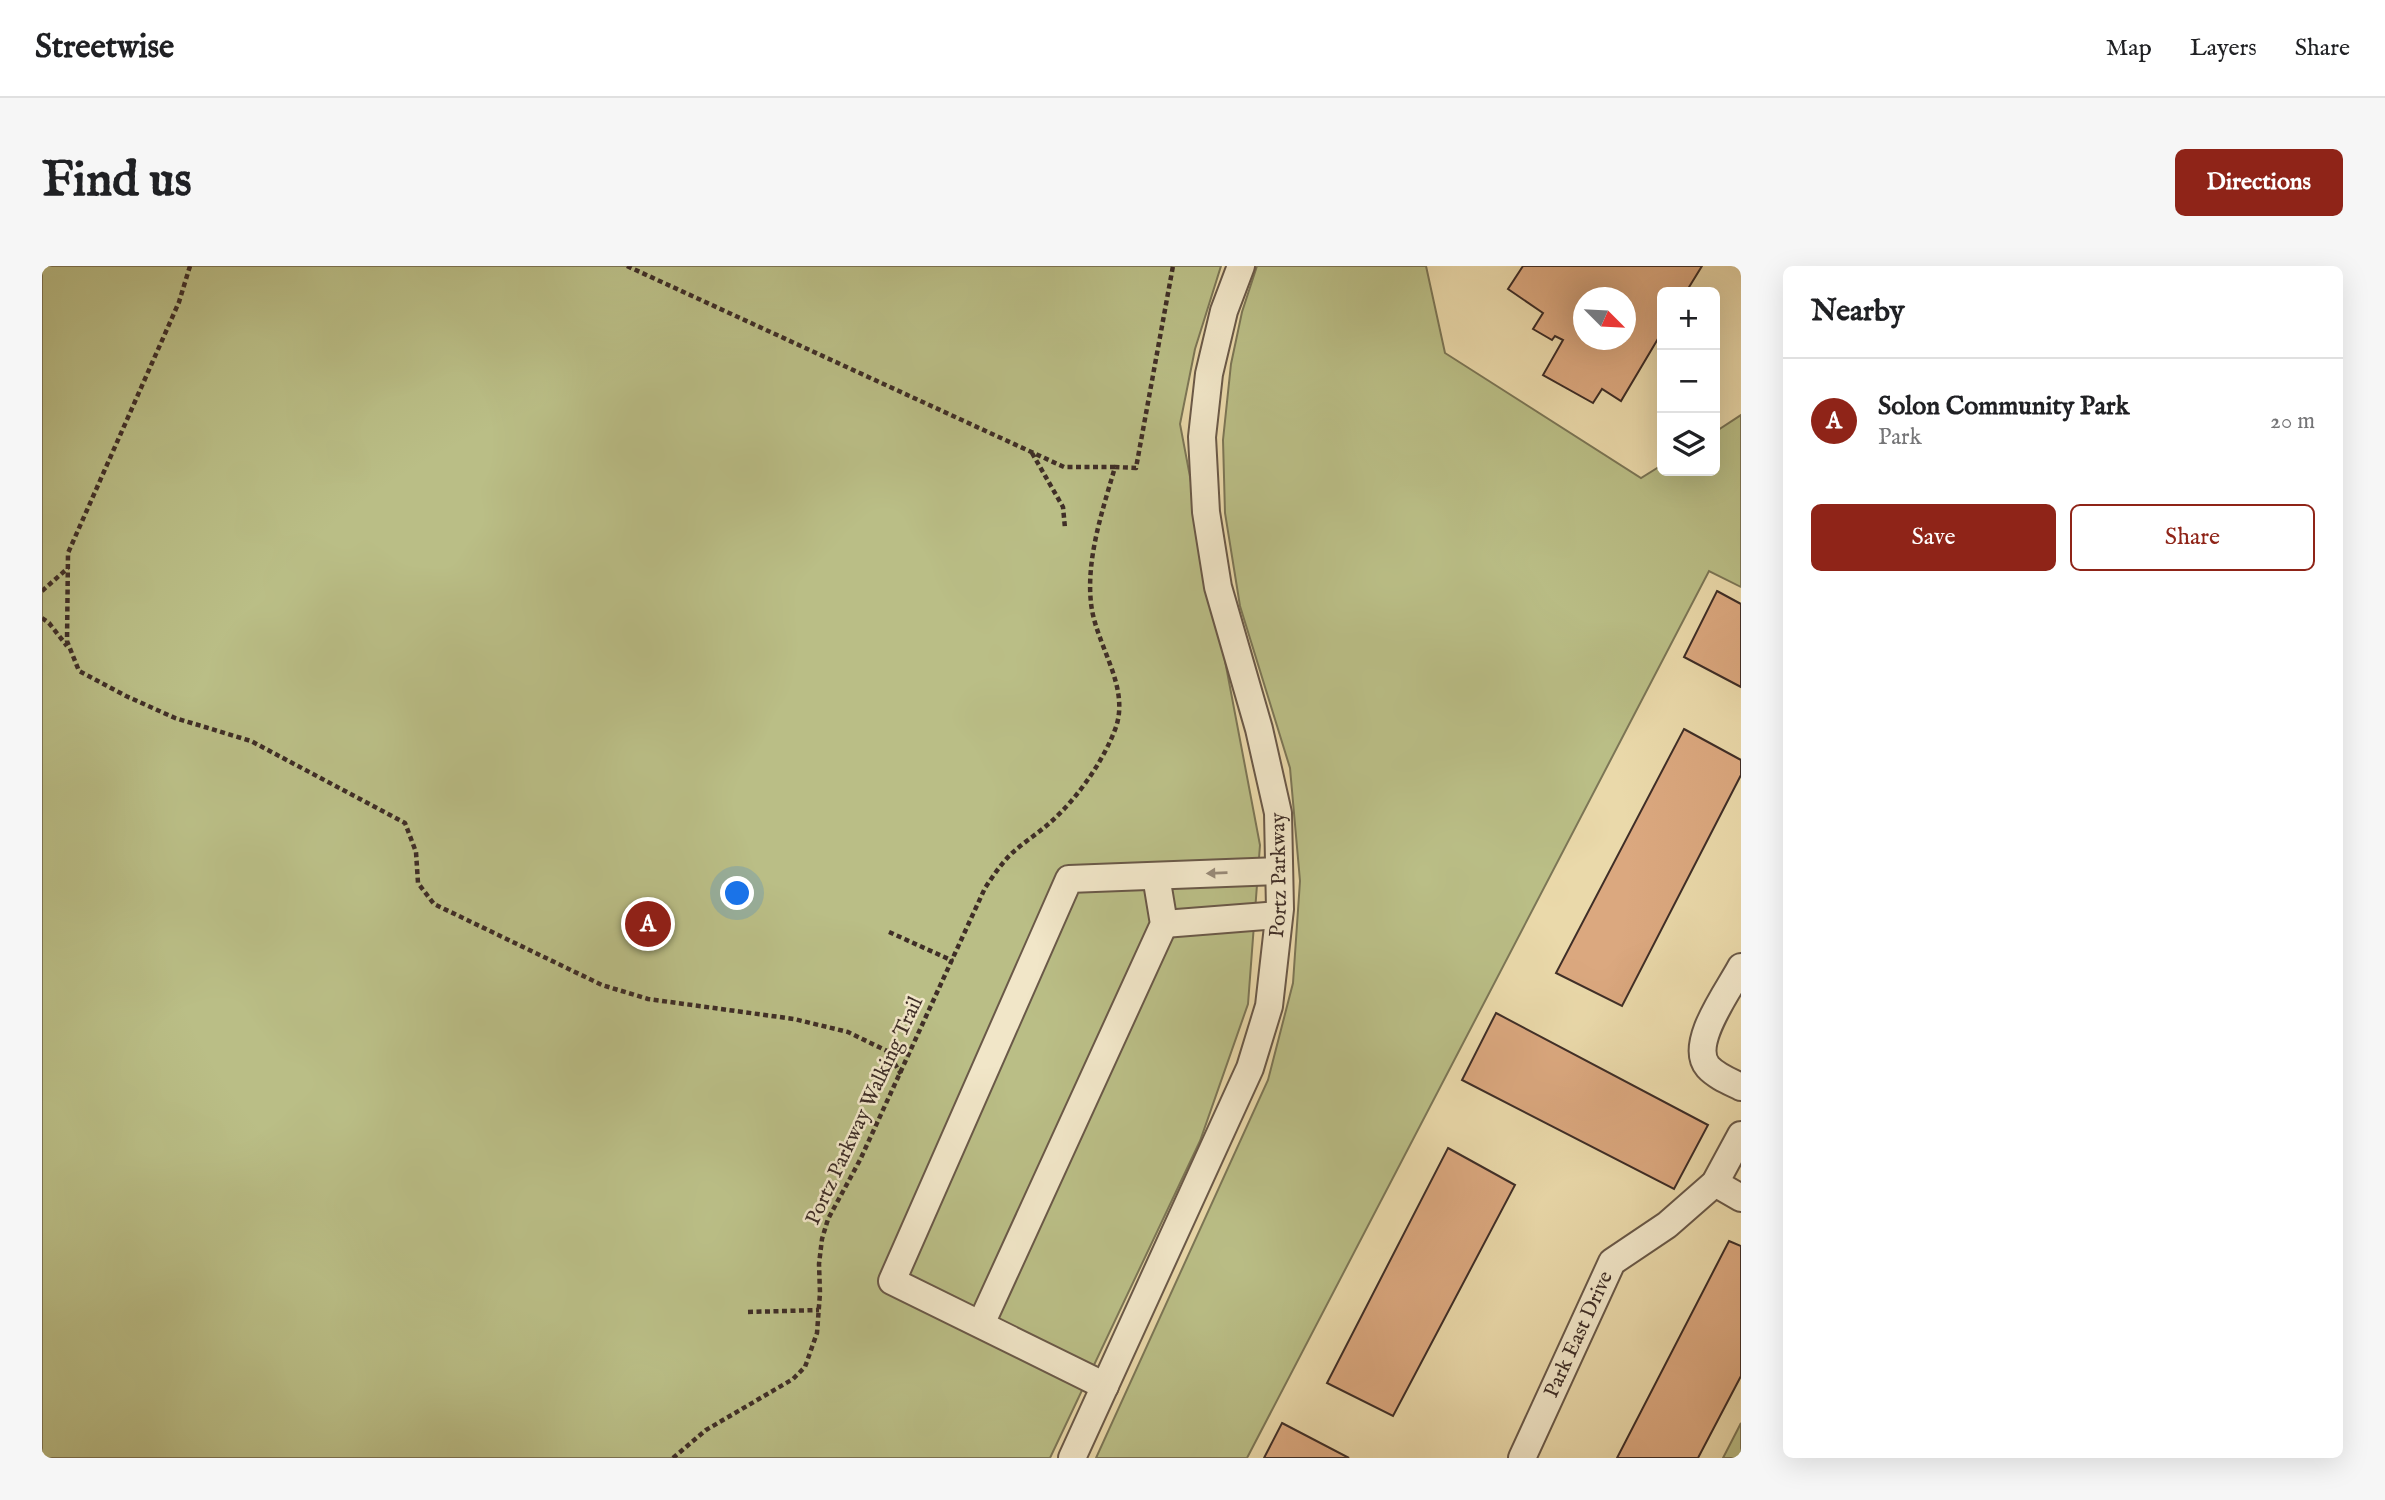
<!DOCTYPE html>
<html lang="en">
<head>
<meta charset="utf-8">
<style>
	:root { --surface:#fff; --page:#f6f6f6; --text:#202124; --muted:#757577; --line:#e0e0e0; --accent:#8f2418 }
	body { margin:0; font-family:"IM FELL English",serif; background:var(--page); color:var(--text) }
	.controls { position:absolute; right:21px; top:21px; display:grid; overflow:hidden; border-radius:10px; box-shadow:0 7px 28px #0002 }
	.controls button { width:63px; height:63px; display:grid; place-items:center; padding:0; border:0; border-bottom:2px solid var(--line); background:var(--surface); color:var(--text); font:35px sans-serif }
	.compass { position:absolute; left:1531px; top:21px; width:63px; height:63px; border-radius:50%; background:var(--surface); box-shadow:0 7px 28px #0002; rotate:114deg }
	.you { position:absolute; left:696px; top:628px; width:24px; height:24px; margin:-18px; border:5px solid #fff; border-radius:50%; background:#1a73e8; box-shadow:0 0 0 10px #1a73e833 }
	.badge { display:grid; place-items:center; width:46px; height:46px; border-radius:50%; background:var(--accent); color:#fff; font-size:23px; font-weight:700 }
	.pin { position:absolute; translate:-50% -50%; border:4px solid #fff; box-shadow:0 2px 7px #0006 }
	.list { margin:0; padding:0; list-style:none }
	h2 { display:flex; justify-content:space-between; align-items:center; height:91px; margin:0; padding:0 28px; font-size:30px }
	h2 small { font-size:23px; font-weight:400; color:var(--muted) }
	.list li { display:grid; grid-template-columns:46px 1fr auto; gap:21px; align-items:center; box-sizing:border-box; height:126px; padding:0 28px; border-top:2px solid var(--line) }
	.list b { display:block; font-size:26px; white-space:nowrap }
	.list p { margin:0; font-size:23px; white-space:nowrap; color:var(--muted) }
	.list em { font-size:23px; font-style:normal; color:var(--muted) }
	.actions { display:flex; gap:14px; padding:21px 28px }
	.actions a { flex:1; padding:16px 0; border:2px solid var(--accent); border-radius:10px; text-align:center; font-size:24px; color:var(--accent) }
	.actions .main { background:var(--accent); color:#fff }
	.icon { flex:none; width:38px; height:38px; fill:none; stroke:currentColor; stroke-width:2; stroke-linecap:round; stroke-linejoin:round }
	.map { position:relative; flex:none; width:1699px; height:1192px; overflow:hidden; border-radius:10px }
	header { display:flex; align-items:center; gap:42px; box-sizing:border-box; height:98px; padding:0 35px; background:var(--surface); border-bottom:2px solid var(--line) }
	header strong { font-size:33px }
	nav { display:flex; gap:38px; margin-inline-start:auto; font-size:24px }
	.intro { display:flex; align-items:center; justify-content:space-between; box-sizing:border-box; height:168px; padding:0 42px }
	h1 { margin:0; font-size:49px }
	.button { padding:18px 32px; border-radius:10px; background:var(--accent); color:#fff; font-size:24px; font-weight:700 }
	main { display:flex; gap:42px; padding:0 42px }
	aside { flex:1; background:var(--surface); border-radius:10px; box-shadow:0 7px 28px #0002 }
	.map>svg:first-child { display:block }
</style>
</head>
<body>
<header>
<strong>Streetwise</strong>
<nav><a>Map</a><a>Layers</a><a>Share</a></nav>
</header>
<div class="intro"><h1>Find us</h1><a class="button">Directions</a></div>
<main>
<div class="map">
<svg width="1699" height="1192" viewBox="0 0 1699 1192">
	<rect width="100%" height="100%" fill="#ead9aa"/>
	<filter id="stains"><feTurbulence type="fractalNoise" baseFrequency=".00286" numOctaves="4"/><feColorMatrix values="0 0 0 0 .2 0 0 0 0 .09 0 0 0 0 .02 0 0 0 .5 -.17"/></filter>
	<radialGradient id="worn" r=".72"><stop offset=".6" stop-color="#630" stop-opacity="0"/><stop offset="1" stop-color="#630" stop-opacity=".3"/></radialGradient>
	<g fill="#babe86" stroke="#7c7656" stroke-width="2">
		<path d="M0,0h1179l-26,83 -15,75 80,421 -12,159 -48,137 -150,317h-1008z"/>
		<path d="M1215,0h169l19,87 196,125 21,-13v6h53v-39l26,-17v172l-32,-16 -462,887h-151l172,-378 25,-97 7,-102 -10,-113 -50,-162 -15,-93 -2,-73 8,-76 11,-52z"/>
		<path d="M1699,1157v35h-18z"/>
	</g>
	<g fill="#dba87f" stroke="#3f2e27" stroke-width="2" fill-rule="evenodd">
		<path d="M1481,0h179l-16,26h-24v40l-41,69 -19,-12 -9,14 -50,-28 20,-35 -8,-4 -3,4 -19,-11 10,-16 -35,-24zM1542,32h42v42h-42z"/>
		<path d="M1675,325l24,13v83l-57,-30z"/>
		<path d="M1642,463l57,31v15l-119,231 -66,-33z"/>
		<path d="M1454,747l212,112 -34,64 -212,-109z"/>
		<path d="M1406,882l67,37 -122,231 -66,-33z"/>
		<path d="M1687,975l12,5v130l-43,82h-81z"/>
		<path d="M1240,1157l67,35h-85z"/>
	</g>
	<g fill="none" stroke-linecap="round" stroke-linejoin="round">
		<g stroke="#6a5948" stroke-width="30">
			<g id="street">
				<path d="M1122,658l115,-9"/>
				<path d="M1699,701c-12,23 -53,77 -33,100 8,9 23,15 33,20"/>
				<path d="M1673,917l26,15"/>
				<path d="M939,1058l183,-400 -8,-48"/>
				<path d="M1063,1120l-213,-105 177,-402 210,-8"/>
				<path id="s1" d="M1030,1192l178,-390 19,-62 11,-97 -2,-96 -19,-84 -41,-142 -12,-75 -4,-75 7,-63 15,-63 17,-45"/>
				<path id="s2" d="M1480,1192l90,-196 55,-37 48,-42 26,-48"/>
			</g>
		</g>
		<g stroke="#3f2e27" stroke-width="4.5" stroke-dasharray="5 3.5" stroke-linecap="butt">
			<path d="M148,0l-11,36 -111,251 -1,88 12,30 47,25 49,22 76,23 154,82 11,29 2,31 16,21 168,81 46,14 146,20 54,13 39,19 14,23"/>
			<path d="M585,0l437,201h51"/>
			<path d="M990,187l31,54 2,21"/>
			<path d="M0,325l26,-23"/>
			<path d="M0,352l7,5 18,23"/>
			<path d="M847,666l64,29"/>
			<path d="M706,1046l71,-2"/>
			<path d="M631,1192l33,-28 87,-51 12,-12 12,-34 3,-40 -1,-29 3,-25 6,-20 32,-59 125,-272c8,-12 16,-24 26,-34 13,-12 29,-22 42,-34 26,-24 51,-60 63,-93 14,-42 -21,-83 -25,-124 -5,-45 12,-94 24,-136l21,1 37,-202"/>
		</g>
		<use href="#street" stroke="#f1e6c8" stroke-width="26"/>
	</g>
	<defs><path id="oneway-solid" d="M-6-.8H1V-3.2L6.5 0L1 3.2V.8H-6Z" transform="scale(1.75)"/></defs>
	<use fill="#988a78" href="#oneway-solid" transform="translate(1175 607) rotate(178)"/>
	<g text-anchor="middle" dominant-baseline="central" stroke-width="5" stroke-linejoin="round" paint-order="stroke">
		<g font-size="21" fill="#3f2e27" stroke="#f1e6c8">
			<text stroke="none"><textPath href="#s1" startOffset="625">Portz Parkway</textPath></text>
			<text transform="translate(823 845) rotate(-65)">Portz Parkway Walking Trail</text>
			<text stroke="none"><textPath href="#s2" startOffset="136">Park East Drive</textPath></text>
		</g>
	</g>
	<rect width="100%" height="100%" filter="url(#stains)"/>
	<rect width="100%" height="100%" fill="url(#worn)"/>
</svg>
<div class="controls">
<button>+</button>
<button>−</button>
<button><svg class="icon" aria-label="layers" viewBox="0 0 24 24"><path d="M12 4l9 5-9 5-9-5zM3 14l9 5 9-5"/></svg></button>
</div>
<svg class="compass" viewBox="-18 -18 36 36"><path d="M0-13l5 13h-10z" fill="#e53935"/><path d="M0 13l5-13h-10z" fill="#757577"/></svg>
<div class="you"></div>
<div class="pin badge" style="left:606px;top:658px">A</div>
</div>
<aside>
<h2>Nearby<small></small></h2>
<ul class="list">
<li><span class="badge">A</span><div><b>Solon Community Park</b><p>Park</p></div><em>20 m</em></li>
</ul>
<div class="actions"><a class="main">Save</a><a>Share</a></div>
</aside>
</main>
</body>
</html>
